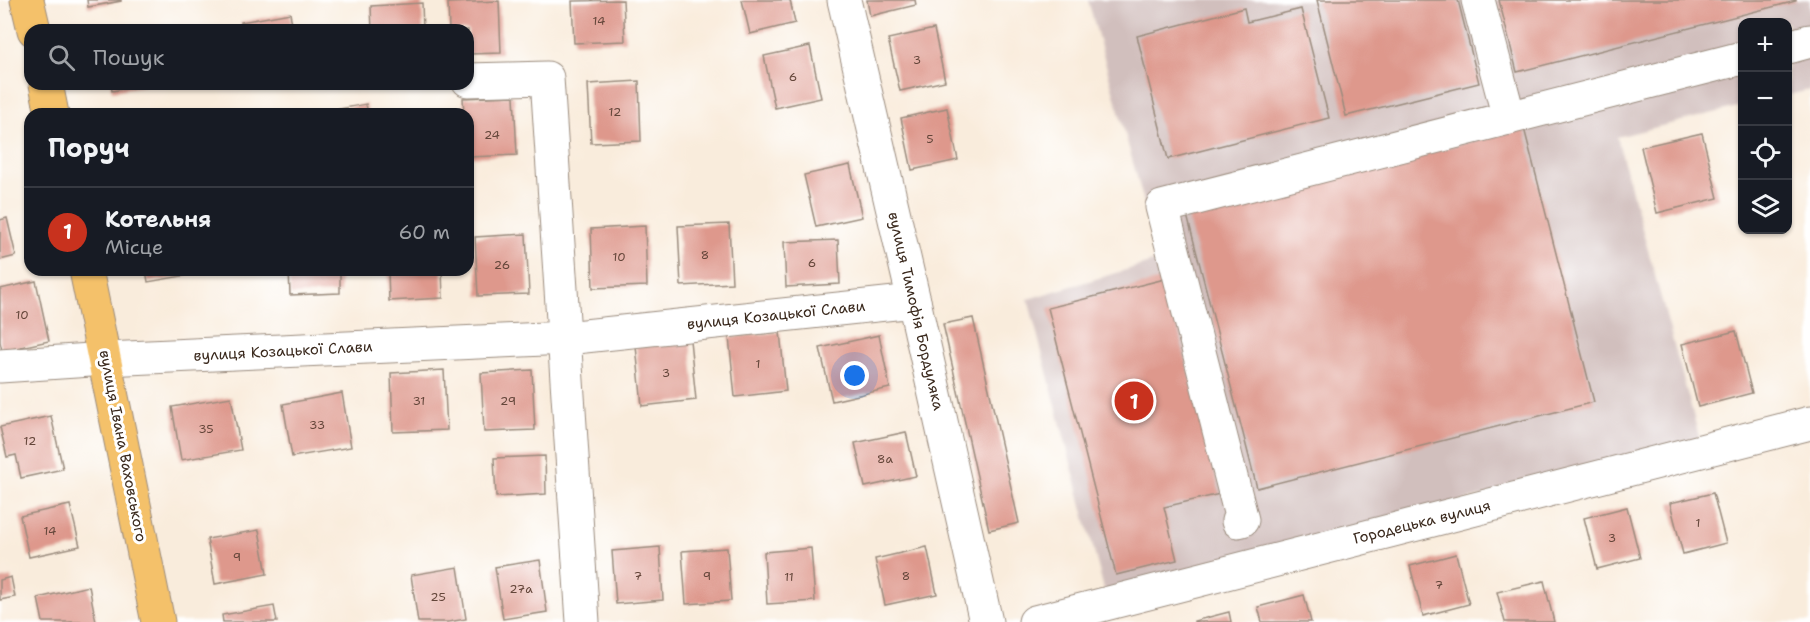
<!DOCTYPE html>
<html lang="uk">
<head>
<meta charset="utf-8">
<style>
	:root { --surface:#171b24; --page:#20242c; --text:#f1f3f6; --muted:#9ea1a6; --line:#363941; --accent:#c8321e }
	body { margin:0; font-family:"Shantell Sans",sans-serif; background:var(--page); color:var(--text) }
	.controls { position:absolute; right:18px; top:18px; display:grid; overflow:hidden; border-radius:12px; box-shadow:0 2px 4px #0004 }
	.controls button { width:54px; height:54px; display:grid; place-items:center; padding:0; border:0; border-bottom:2px solid var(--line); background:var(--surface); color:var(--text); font:30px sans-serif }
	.you { position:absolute; left:855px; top:376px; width:21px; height:21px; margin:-15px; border:4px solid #fff; border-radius:50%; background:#1a73e8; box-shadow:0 0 0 9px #1a73e833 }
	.badge { display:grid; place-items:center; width:39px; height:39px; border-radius:50%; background:var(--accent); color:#fff; font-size:20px; font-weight:700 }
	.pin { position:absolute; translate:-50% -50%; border:3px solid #fff; box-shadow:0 2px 6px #0006 }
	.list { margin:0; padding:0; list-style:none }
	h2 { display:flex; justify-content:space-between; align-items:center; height:78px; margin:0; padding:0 24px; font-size:26px }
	h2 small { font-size:20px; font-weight:400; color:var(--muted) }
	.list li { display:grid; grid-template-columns:39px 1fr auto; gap:18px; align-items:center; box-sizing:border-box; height:90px; padding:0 24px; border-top:2px solid var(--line) }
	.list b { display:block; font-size:22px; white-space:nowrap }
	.list p { margin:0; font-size:20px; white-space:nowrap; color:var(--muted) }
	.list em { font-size:20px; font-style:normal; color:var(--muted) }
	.icon { flex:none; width:33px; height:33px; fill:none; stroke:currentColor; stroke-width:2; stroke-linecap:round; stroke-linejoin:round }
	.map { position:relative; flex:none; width:1810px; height:622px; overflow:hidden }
	.search { position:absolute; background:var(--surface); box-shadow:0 2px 4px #0004; left:24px; top:24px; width:450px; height:66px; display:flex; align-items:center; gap:15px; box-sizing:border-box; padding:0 21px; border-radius:18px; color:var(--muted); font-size:22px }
	.panel { position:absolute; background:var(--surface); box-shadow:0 2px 4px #0004; left:24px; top:108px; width:450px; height:168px; border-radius:18px }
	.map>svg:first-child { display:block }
</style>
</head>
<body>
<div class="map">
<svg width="1810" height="622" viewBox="0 0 1810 622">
	<rect width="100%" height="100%" fill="#fff"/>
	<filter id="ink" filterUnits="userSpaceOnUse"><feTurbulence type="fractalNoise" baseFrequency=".0167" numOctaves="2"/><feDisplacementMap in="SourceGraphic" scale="12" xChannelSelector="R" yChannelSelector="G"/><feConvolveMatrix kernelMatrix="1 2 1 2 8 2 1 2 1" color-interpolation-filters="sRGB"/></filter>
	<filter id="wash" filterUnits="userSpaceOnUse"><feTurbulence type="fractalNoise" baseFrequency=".008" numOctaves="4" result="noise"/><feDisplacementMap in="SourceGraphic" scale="24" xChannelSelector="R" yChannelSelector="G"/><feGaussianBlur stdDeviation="1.35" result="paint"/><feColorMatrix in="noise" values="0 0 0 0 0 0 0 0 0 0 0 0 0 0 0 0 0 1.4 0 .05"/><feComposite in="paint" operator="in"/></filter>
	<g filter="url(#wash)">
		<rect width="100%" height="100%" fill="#f9ecdc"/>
		<path fill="#d1bfbd" d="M1088,0h722v90l-22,5v-73h-46v84l-125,31 83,303 -595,153 -77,-294 132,-39z"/>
		<g id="blocks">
			<g fill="#de988c">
				<path d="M87,0h34v1l-33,6z"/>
				<path d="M623,0l2,41 -51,2 -2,-42z"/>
				<path d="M742,0h48l5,23 -45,11z"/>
				<path d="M867,0h48l1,5 -46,11z"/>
				<path d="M1317,0h141l21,83 -133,33z"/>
				<path d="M1499,0h297v1l-279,71z"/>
				<path d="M499,1l2,52 -33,1v-24h-19l-1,-27z"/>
				<path d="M422,3l1,27h-51l-1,-24z"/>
				<path d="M1244,8l3,14 54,-13 28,109 -161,41 -31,-123z"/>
				<path d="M290,13l3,17h-51l-1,-8z"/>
				<path d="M934,29l11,52 -45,10 -12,-52z"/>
				<path d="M810,46l11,52 -46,10 -11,-52z"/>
				<path d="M639,81l2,60 -50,2 -3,-59z"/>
				<path d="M111,84h35v1l-34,6z"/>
				<path d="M514,96l3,59 -49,2v-43h-4l-1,-16z"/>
				<path d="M366,104l2,10h-51v-1z"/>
				<path d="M947,108l11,52 -46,10 -11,-52z"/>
				<path d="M1524,128l70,274 -337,86 -70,-273z"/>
				<path d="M1702,133l16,65 -61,15 -16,-66z"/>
				<path d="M850,165l12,52 -46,10 -12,-52z"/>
				<path d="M7,218l9,38 -16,4v-40z"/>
				<path d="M729,224l3,59 -51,3 -3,-60z"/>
				<path d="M645,226l2,60 -54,2 -2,-59z"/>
				<path d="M526,234l3,60 -51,2 -3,-59z"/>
				<path d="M838,240l2,44 -54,3 -2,-45z"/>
				<path d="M146,270h47l1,4 -46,8z"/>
				<path d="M289,270h51v23l-50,2z"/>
				<path d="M388,270h54l1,28 -54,3z"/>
				<path d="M1165,279l55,215 -56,13 13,53 -61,15 -68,-267z"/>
				<path d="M36,281l13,60 -47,10 -2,-9v-53z"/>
				<path d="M973,318l46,205 -30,7 -46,-206z"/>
				<path d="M1736,331l16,62 -54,14 -16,-63z"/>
				<path d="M780,332l6,59 -51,6 -6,-60z"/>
				<path d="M879,335l11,53 -58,13 -12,-53z"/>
				<path d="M690,340l6,60 -54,6 -6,-60z"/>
				<path d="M444,370l3,60 -54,2 -2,-59z"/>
				<path d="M532,370l3,60 -51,2 -3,-59z"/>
				<path d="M342,393l9,54 -59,10 -9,-53z"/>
				<path d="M231,397l10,53 -60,10 -9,-53z"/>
				<path d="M51,416l12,53 -42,9 -5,-23 -9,2 -7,-30z"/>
				<path d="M906,432l10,44 -51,11 -10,-44z"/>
				<path d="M545,456l1,38 -50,3 -2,-39z"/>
				<path d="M1713,493l13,50 -43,11 -13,-51z"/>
				<path d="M70,505l10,41 -51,11 -9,-41z"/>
				<path d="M1627,507l13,51 -43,11 -13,-51z"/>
				<path d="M259,530l8,44 -52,10 -8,-45z"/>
				<path d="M660,547l3,53 -47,4 -4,-53z"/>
				<path d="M927,547l10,47 -52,11 -10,-46z"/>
				<path d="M727,548l4,53 -45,3 -4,-53z"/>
				<path d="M811,548l4,53 -48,3 -3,-52z"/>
				<path d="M1456,554l13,50 -46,12 -13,-50z"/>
				<path d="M540,560l7,52 -44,7 -8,-52z"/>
				<path d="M458,567l8,52 -18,3h-30l-7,-47z"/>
				<path d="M11,577l4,20 -15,3v-20z"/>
				<path d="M1544,581l10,41h-49l-8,-30z"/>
				<path d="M89,586l7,36h-53l-5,-24z"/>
				<path d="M1304,595l7,27h-49l-4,-15z"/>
				<path d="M274,606l3,16h-54l-1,-7z"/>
				<path d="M1229,612l2,10h-37v-1z"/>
			</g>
		</g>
	</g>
	<g filter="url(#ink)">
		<use href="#blocks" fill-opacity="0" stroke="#9a8b7d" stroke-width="1.5"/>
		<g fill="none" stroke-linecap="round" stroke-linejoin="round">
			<g stroke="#9a8b7d" stroke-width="35">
				<g id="minor">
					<path d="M844,0l70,301 72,321"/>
					<path d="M1478,0l31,118"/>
					<path d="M1788,47l22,-6"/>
					<path d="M468,80l79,-2 36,544"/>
					<path d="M0,366l106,-7 460,-21 348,-37"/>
					<path d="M1238,521l4,-1 -80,-313 580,-149"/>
					<path d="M1035,622l775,-199"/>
				</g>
			</g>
			<g stroke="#9a8b7d" stroke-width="35">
				<g id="major">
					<path d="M27,0l7,30"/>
					<path d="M46,84l6,30"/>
					<path d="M86,270l72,352"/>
				</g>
			</g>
			<use href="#minor" stroke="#fff" stroke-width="33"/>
			<use href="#major" stroke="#f4c16a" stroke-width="33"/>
		</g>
	</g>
	<g text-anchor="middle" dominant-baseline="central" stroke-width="6" stroke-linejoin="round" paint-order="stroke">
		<g font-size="12" fill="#64463a">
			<text x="599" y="21">14</text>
			<text x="917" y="60">3</text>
			<text x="793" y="77">6</text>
			<text x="615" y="112">12</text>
			<text x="492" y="135">24</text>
			<text x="930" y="139">5</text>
			<text x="705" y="255">8</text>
			<text x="619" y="257">10</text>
			<text x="812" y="263">6</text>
			<text x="502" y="265">26</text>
			<text x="22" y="315">10</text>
			<text x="758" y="364">1</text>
			<text x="666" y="373">3</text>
			<text x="419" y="401">31</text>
			<text x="508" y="401">29</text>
			<text x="317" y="425">33</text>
			<text x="206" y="429">35</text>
			<text x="30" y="441">12</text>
			<text x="885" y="459">8а</text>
			<text x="1698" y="523">1</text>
			<text x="50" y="531">14</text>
			<text x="1612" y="538">3</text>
			<text x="237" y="557">9</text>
			<text x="638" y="576">7</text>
			<text x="707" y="576">9</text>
			<text x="906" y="576">8</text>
			<text x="789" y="577">11</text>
			<text x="1439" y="585">7</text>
			<text x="521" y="589">27а</text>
			<text x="438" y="597">25</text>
		</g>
		<g font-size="15" fill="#3b2a1e" stroke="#fff">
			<text transform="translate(916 311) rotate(77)">вулиця Тимофія Бордуляка</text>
			<text transform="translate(776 315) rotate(-6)">вулиця Козацької Слави</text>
			<text transform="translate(283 351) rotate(-3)">вулиця Козацької Слави</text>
			<text transform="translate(123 446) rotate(79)">вулиця Івана Ваховського</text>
			<text transform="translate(1422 522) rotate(-14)">Городецька вулиця</text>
		</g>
	</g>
</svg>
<div class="controls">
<button>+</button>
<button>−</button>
<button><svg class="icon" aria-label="locate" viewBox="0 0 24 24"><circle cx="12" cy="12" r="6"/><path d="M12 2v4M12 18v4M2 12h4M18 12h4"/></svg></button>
<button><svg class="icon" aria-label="layers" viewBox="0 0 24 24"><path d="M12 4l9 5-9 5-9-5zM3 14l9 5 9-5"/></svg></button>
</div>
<div class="you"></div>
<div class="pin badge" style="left:1134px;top:401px">1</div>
<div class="search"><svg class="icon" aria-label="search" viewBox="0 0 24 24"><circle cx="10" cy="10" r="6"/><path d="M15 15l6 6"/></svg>Пошук</div>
<section class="panel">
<h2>Поруч<small></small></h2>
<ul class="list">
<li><span class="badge">1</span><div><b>Котельня</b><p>Місце</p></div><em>60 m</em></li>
</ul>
</section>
</div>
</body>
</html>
